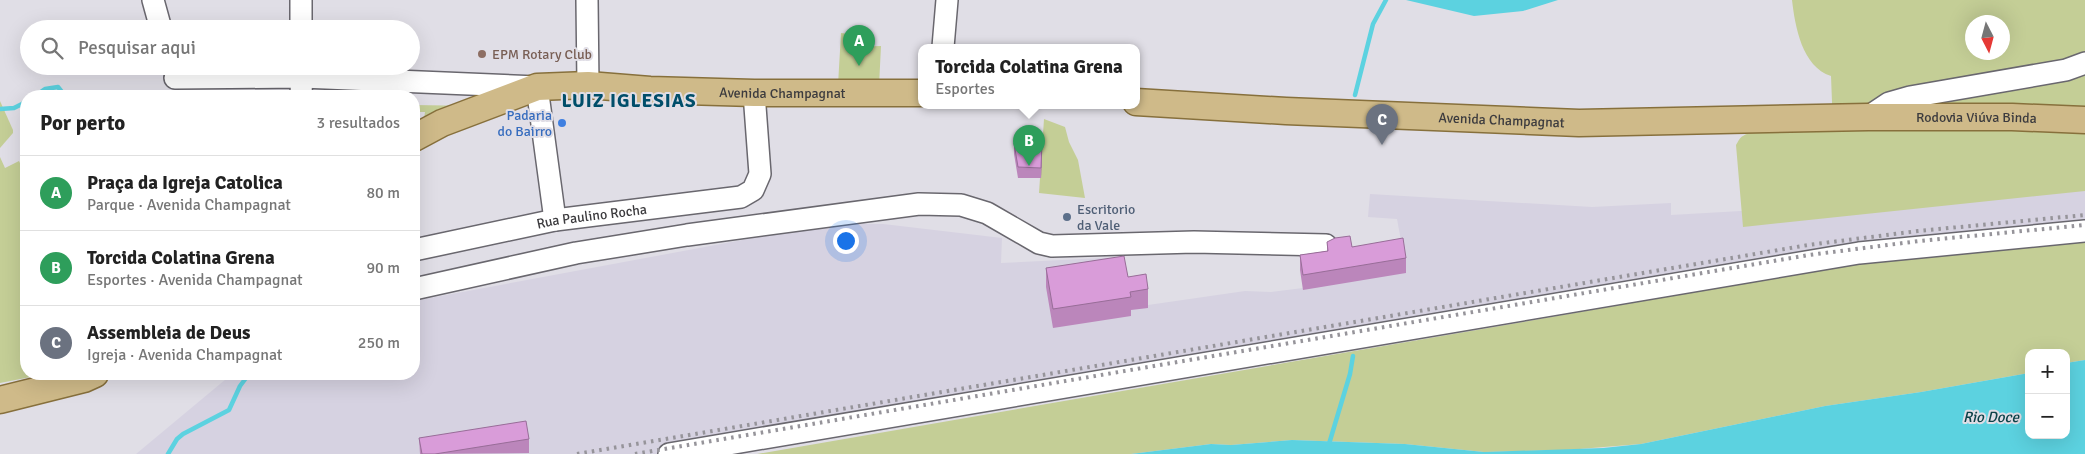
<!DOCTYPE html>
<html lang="pt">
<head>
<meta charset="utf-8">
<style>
	:root { --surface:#fff; --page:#f6f6f6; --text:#222; --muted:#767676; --line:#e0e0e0; --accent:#0f766e }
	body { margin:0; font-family:Signika,sans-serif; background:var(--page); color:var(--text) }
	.controls { position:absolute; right:15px; bottom:15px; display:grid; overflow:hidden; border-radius:10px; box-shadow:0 5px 20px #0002 }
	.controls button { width:45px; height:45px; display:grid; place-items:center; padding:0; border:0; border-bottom:1px solid var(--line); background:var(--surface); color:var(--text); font:25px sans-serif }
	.compass { position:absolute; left:1965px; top:15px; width:45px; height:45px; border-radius:50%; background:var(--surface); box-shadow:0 5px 20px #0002; rotate:174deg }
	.you { position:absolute; left:845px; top:240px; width:18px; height:18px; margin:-12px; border:4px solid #fff; border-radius:50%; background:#1a73e8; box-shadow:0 0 0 8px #1a73e833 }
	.badge { display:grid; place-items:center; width:32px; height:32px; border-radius:50%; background:var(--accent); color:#fff; font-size:16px; font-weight:700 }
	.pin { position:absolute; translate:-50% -41px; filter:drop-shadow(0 1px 2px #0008) }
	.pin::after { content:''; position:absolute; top:26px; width:18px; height:15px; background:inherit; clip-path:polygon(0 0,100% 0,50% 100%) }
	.popup { position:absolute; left:918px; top:44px; width:222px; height:65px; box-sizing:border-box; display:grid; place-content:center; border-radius:10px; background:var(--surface); filter:drop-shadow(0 1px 4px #0005); font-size:16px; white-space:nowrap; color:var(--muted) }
	.popup b { font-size:19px; color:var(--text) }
	.popup::after { content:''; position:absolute; left:50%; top:100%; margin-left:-10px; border:10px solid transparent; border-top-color:var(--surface) }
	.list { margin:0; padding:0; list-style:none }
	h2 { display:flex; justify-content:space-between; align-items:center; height:65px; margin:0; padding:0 20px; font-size:21px }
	h2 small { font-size:16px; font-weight:400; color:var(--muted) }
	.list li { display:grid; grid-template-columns:32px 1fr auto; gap:15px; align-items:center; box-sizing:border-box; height:75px; padding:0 20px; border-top:1px solid var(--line) }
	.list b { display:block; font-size:19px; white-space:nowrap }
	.list p { margin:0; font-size:16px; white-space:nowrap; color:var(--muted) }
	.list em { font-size:16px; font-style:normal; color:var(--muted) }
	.icon { flex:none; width:28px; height:28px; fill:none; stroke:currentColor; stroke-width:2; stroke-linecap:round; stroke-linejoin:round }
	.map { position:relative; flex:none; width:2085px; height:454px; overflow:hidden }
	.search { position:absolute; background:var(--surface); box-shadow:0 5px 20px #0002; left:20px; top:20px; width:400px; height:55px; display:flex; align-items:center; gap:12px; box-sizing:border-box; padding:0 18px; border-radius:28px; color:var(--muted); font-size:19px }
	.panel { position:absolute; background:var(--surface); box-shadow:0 5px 20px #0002; left:20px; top:90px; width:400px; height:290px; border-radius:20px }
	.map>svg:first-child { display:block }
</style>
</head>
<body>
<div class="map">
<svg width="2085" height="454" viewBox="0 0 2085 454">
	<rect width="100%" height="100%" fill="#e0dee6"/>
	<path fill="#d6d2e1" d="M2085,188v54l-310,31 -1078,181h-561l96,-80h182v-73l393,-73 49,-4h27l119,14 -1,25 123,-6v18l24,30 97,-14 26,1 32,-4v2l101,-33 -7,-38 -29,-2 2,-23 222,13 79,-4v12l344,-20z"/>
	<g fill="#c4ce96" fill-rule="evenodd">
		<path d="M1792,0h293v191l-342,36 -7,-82c2,-3 4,-8 7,-9 12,-8 73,-8 90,-8l-2,-52c-29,-9 -36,-50 -39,-76zM1972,22h30v30h-30z"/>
		<path d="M841,33l9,1 -1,13 32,-1 -2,40 -41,-1z"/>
		<path d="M0,101l13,29v3l-13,15z"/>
		<path d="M414,105l64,1 -55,19 2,-13h-11z"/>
		<path d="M1044,119l21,8 4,15 9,18 7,38 -46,-5z"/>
		<path d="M0,157l5,11 14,-7 7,15v198h20l-46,9z"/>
		<path d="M2085,225v135l-19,3v-10h-37v20l-108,19 -96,14 -184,38 -74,6 -83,2 -79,-8 -113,-4 -61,5 -20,-1 -80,10h-374z"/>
	</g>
	<g fill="#5cd2e0">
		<path d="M1406,0h152l-35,11 -49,5z"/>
		<path d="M2085,360v94h-954l80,-10 20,1 61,-5 113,4 79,8 119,-4 38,-4 184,-38 96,-14 108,-19v62h37v-72z"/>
	</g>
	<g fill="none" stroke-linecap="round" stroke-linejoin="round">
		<g stroke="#5cd2e0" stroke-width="4.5">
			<path d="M1355,95l18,-71 13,-24"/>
			<path d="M35,96l10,-7 13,-2 7,9"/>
			<path d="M0,109l14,-1 12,-6"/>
			<path d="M168,454l9,-15 6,-5 46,-24 11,-24 9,-12"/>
			<path d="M1326,454l24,-80 3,-18"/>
		</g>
		<g stroke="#69676e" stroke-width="24">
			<g id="minor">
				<path d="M153,0l8,29"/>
				<path d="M301,0v29"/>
				<path d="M587,0l1,85"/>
				<path d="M943,47l4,-47"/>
				<path d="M175,78l127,-1 235,10 18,133"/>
				<path d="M301,96l1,-30"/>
				<path d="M1868,117l21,-14 21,-6 156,-27 19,-7"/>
				<path id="s1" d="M414,250l141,-30 186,-23 12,-7 7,-16 -6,-81"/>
				<path d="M414,289l162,-36 111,-18 232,-31 42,1 26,8 52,30 13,3 142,-4 132,3"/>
				<path d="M669,454l1190,-201 226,-22"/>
			</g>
		</g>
		<g stroke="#87703c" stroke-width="29">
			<g id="major">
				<path id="s2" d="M1136,102l150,9 293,12 289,-6h144l73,3"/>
				<path id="s3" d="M414,138l28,-15 95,-36 51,-2 62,5 104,3h168"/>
				<path d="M0,400l84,-21 11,-5"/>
			</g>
		</g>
		<use href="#minor" stroke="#fff" stroke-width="21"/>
		<use href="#major" stroke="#cfba89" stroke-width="26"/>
		<g stroke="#96949a" stroke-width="4" stroke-dasharray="2.5 5" stroke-linecap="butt">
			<path d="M577,454l1231,-209 110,-14 167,-16"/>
			<path d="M635,454l1174,-199 110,-14 166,-16"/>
		</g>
	</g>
	<g fill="#bb86bb">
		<path d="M1014,143l28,10 -1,25h-23l-4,-24z"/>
		<path d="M1327,242l25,5 54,11v15l-103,17 -3,-20v-15l27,-4z"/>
		<path d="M1046,268l82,9 20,12v19l-17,2v6l-78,12 -7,-41z"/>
		<path d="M419,438l110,1v14l-109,1z"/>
	</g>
	<path fill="#986d98" d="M1042,143v10l-1,25v-10z"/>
	<g fill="#d99cd9" stroke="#986d98">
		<path d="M1014,143h28l-1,25 -23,-1z"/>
		<path d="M1350,236l2,11 51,-9 3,20 -103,17 -3,-20 28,-4 -1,-9 8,-4z"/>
		<path d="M1124,256l4,21 18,-3 2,15 -18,3 1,5 -78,12 -7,-41z"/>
		<path d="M526,421l3,18 -94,15h-13l-3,-16z"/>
	</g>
	<circle fill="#8d6e63" stroke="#e0dee6" stroke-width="2" cx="482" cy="54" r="5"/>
	<circle fill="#3f7fe0" stroke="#e0dee6" stroke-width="2" cx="562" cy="123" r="5"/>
	<circle fill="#5c6f8a" stroke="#e0dee6" stroke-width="2" cx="1067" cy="217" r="5"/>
	<g text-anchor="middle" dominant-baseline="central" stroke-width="4" stroke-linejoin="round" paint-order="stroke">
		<g font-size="14" fill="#785e54" stroke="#e0dee6" text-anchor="start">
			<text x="492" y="54">EPM Rotary Club</text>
		</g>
		<g font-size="14" fill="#3c3b3e" stroke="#e0dee6">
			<text stroke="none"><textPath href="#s3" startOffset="379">Avenida Champagnat</textPath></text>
			<text stroke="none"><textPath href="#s2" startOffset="841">Rodovia Viúva Binda</textPath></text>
			<text stroke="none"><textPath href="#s2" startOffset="366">Avenida Champagnat</textPath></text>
			<text stroke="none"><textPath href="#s1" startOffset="181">Rua Paulino Rocha</textPath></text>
		</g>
		<g font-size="14" fill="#366cbe" stroke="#e0dee6" text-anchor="end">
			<text x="552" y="115">Padaria<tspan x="552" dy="16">do Bairro</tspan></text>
		</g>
		<g font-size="14" fill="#4e5e75" stroke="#e0dee6" text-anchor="start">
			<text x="1077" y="209">Escritorio<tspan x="1077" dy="16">da Vale</tspan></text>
		</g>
		<g font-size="15" font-style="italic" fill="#0c4349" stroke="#e0dee6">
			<text x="1991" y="417">Rio Doce</text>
		</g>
		<g font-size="19" font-weight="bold" letter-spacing="1" fill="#004e6a" stroke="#e0dee6">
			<text x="629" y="101">LUIZ IGLESIAS</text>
		</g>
	</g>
</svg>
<div class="controls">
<button>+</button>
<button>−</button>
</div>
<svg class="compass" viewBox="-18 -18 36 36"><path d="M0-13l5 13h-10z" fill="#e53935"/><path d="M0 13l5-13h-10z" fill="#767676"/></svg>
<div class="you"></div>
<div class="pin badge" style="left:859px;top:66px;background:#2e9e5b">A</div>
<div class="pin badge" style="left:1029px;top:166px;background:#2e9e5b">B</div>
<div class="popup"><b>Torcida Colatina Grena</b>Esportes</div>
<div class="pin badge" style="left:1382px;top:145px;background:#6b7280">C</div>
<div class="search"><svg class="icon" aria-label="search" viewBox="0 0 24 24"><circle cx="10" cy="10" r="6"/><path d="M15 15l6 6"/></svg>Pesquisar aqui</div>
<section class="panel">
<h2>Por perto<small>3 resultados</small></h2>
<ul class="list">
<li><span class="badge" style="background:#2e9e5b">A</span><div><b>Praça da Igreja Catolica</b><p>Parque · Avenida Champagnat</p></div><em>80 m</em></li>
<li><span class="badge" style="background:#2e9e5b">B</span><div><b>Torcida Colatina Grena</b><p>Esportes · Avenida Champagnat</p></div><em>90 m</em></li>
<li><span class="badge" style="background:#6b7280">C</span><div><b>Assembleia de Deus</b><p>Igreja · Avenida Champagnat</p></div><em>250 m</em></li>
</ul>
</section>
</div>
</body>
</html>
